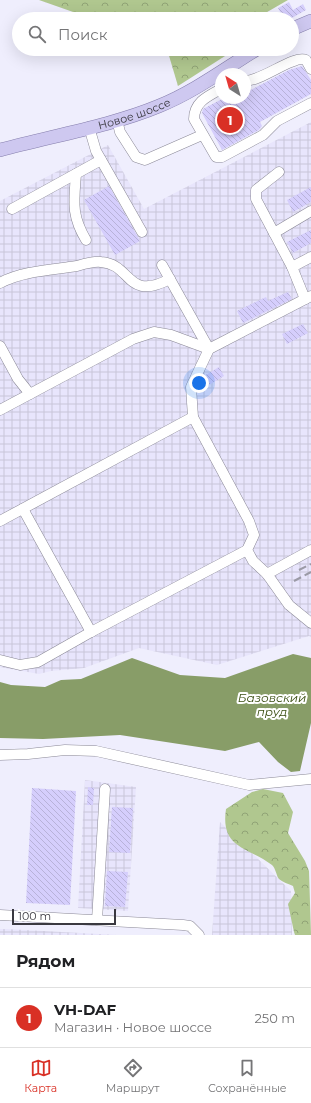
<!DOCTYPE html>
<html lang="ru">
<head>
<meta charset="utf-8">
<style>
	:root { --surface:#fff; --page:#f2f2f2; --text:#202124; --muted:#757577; --line:#e0e0e0; --accent:#d93025 }
	body { margin:0; font-family:Montserrat,sans-serif; background:var(--page); color:var(--text) }
	.compass { position:absolute; left:215px; top:68px; width:36px; height:36px; border-radius:50%; background:var(--surface); box-shadow:0 4px 16px #0002; rotate:323deg }
	.scale { position:absolute; left:12px; bottom:10px; width:104px; box-sizing:border-box; padding-left:4px; border:2px solid #3a3940; border-top:0; font-size:11px; line-height:14px; white-space:nowrap; color:#3a3940; -webkit-text-stroke:3px #fff; paint-order:stroke }
	.you { position:absolute; left:199px; top:383px; width:14px; height:14px; margin:-10px; border:3px solid #fff; border-radius:50%; background:#1a73e8; box-shadow:0 0 0 6px #1a73e833 }
	.badge { display:grid; place-items:center; width:26px; height:26px; border-radius:50%; background:var(--accent); color:#fff; font-size:13px; font-weight:700 }
	.pin { position:absolute; translate:-50% -50%; border:2px solid #fff; box-shadow:0 1px 4px #0006 }
	.list { margin:0; padding:0; list-style:none }
	h2 { display:flex; justify-content:space-between; align-items:center; height:52px; margin:0; padding:0 16px; font-size:17px }
	h2 small { font-size:13px; font-weight:400; color:var(--muted) }
	.list li { display:grid; grid-template-columns:26px 1fr auto; gap:12px; align-items:center; box-sizing:border-box; height:60px; padding:0 16px; border-top:1px solid var(--line) }
	.list b { display:block; font-size:15px; white-space:nowrap }
	.list p { margin:0; font-size:13px; white-space:nowrap; color:var(--muted) }
	.list em { font-size:13px; font-style:normal; color:var(--muted) }
	.icon { flex:none; width:22px; height:22px; fill:none; stroke:currentColor; stroke-width:2; stroke-linecap:round; stroke-linejoin:round }
	.map { position:relative; flex:none; width:311px; height:935px; overflow:hidden }
	.search { position:absolute; background:var(--surface); box-shadow:0 4px 16px #0002; left:12px; right:12px; top:12px; height:44px; display:flex; align-items:center; gap:10px; box-sizing:border-box; padding:0 14px; border-radius:22px; color:var(--muted); font-size:15px }
	.sheet { height:112px; background:var(--surface) }
	nav { display:flex; justify-content:space-around; align-items:center; box-sizing:border-box; height:56px; border-top:1px solid var(--line); background:var(--surface); font-size:11px; color:var(--muted) }
	nav a { display:grid; justify-items:center; gap:2px }
	nav .on { color:var(--accent) }
	.map>svg:first-child { display:block }
</style>
</head>
<body>
<div class="map">
<svg width="311" height="935" viewBox="0 0 311 935">
	<defs>
		<pattern id="industrial-grid" width="8" height="8" patternUnits="userSpaceOnUse"><rect width="8" height="8" fill="#e8e5fc"/><path d="M0 4h8M4 0v8" fill="none" stroke="#c8c5d9"/></pattern>
		<pattern id="forest-crowns" width="20" height="18" patternUnits="userSpaceOnUse"><rect width="20" height="18" fill="#b0c78f"/><path d="M2 6a3 3 0 1 1 6 0M12 15a3 3 0 1 1 6 0" fill="none" stroke="#90a376"/></pattern>
		<pattern id="building-back-hatch" width="6" height="6" patternUnits="userSpaceOnUse"><rect width="6" height="6" fill="#d5cefc"/><path d="M-1 5l2 2M0 0l6 6M5-1l2 2" fill="none" stroke="#b8b2d9"/></pattern>
	</defs>
	<rect width="100%" height="100%" fill="#efeefd"/>
	<g fill="url(#industrial-grid)">
		<path d="M311,122v515l-2,-1 -92,29 -78,-17 -55,20 -33,3 -12,3 -39,-7v-466l108,-56 36,64z"/>
		<path d="M85,780l51,7 -8,124 -50,-3z"/>
		<path d="M220,822l71,69 1,44h-80z"/>
		<path d="M0,929h7l110,6h-117z"/>
	</g>
	<g fill="url(#forest-crowns)">
		<path d="M39,0h249l-33,19h-97l-1,-3 -12,3h-52z"/>
		<path d="M167,49h69l-58,37z"/>
		<path d="M263,789l20,4 10,19 -5,21 17,28 4,10 2,64h-16l-1,-3 -6,-28 7,-11 -2,-7c-4,-2 -11,-4 -14,-7 -3,-4 -3,-10 -7,-14 -23,-18 -52,-16 -46,-56l26,-17z"/>
	</g>
	<path fill="#889d68" d="M293,654l18,4v65l-11,48 -9,1 -13,-10 -19,-20 -34,9 -105,-16 -77,4 -43,-1v-56l11,3 34,2 16,-7 20,-1 51,-21 48,17 45,3z"/>
	<g fill="url(#building-back-hatch)">
		<path d="M289,2l4,8 10,-6 3,6 -16,9h-6l-6,-11z"/>
		<path d="M302,66l9,14v14l-51,28 2,4 -3,4 -37,20 -20,-37 1,-4 21,-11h21v-5l44,-23z"/>
		<path d="M109,186l31,55 -25,14 -31,-55z"/>
		<path d="M311,187v15l-18,10 -6,-12z"/>
		<path d="M311,230v13l-18,10 -6,-11z"/>
		<path d="M288,292l4,7 -49,24 -6,-12 29,-14 2,4z"/>
		<path d="M303,324l5,9 -21,11 -5,-10z"/>
		<path d="M219,367l5,9 -15,9 -5,-9z"/>
		<path d="M88,787l6,1 -1,17h-6z"/>
		<path d="M32,788l44,3 -6,114 -44,-2z"/>
		<path d="M112,807l21,1 -3,45 -21,-1z"/>
		<path d="M107,871l21,1 -3,35 -20,-1z"/>
	</g>
	<g fill="none" stroke-linecap="round" stroke-linejoin="round">
		<g stroke="#8a8896" stroke-width="11">
			<g id="minor">
				<path d="M245,81c17,0 50,-27 61,-21l5,9"/>
				<path d="M221,89c-13,7 -27,13 -27,30l22,38h6l41,-22 14,-14 34,-18"/>
				<path d="M117,120l3,12 16,25 9,3 57,-25"/>
				<path d="M89,127l7,24 46,81"/>
				<path d="M279,172l-23,18v9l36,68 13,32"/>
				<path d="M76,174c-2,27 -5,41 10,66"/>
				<path d="M12,209l89,-49"/>
				<path d="M274,233l37,-22"/>
				<path d="M162,265l47,84"/>
				<path d="M292,267l19,-10"/>
				<path d="M0,283c22,-12 52,-13 77,-17 7,-2 17,-5 24,-4 31,2 25,40 69,17"/>
				<path d="M311,296l-102,53 -18,38 2,30 56,104 5,14 -7,15 6,11 14,13 44,-24"/>
				<path d="M0,346l18,33 12,15"/>
				<path d="M0,410l133,-71 21,-7 17,3 38,14"/>
				<path d="M23,509l68,123"/>
				<path d="M0,521l193,-104"/>
				<path d="M267,574l22,31 22,18"/>
				<path d="M0,660l20,5 18,-3 53,-30 156,-82"/>
				<path d="M0,755l28,-1 37,-4 31,1 153,34 62,-6"/>
				<path d="M0,915l183,10 7,1 9,9"/>
				<path d="M97,920l8,-131"/>
			</g>
		</g>
		<g stroke="#857eac" stroke-width="14">
			<g id="major">
				<path d="M292,29l19,-8"/>
				<path id="s1" d="M0,150c51,-14 111,-24 159,-44 35,-14 67,-38 98,-57"/>
			</g>
		</g>
		<use href="#minor" stroke="#fff" stroke-width="10"/>
		<use href="#major" stroke="#cec8f0" stroke-width="13"/>
		<g stroke="#9b9aa6" stroke-width="2" stroke-dasharray="8 4" stroke-linecap="butt">
			<path d="M299,570l12,-6"/>
			<path d="M294,581l17,-9"/>
		</g>
	</g>
	<g text-anchor="middle" dominant-baseline="central" stroke-width="4" stroke-linejoin="round" paint-order="stroke">
		<g font-size="11" fill="#3a3940" stroke="#fff">
			<text stroke="none"><textPath href="#s1" startOffset="139">Новое шоссе</textPath></text>
		</g>
		<g font-size="12" font-style="italic" fill="#394d11" stroke="#fff">
			<text x="272" y="697">Базовский<tspan x="272" dy="14">пруд</tspan></text>
		</g>
	</g>
</svg>
<svg class="compass" viewBox="-18 -18 36 36"><path d="M0-13l5 13h-10z" fill="#e53935"/><path d="M0 13l5-13h-10z" fill="#757577"/></svg>
<div class="scale">100 m</div>
<div class="you"></div>
<div class="pin badge" style="left:230px;top:120px">1</div>
<div class="search"><svg class="icon" aria-label="search" viewBox="0 0 24 24"><circle cx="10" cy="10" r="6"/><path d="M15 15l6 6"/></svg>Поиск</div>
</div>
<section class="sheet">
<h2>Рядом<small></small></h2>
<ul class="list">
<li><span class="badge">1</span><div><b>VH-DAF</b><p>Магазин · Новое шоссе</p></div><em>250 m</em></li>
</ul>
</section>
<nav>
<a class="on"><svg class="icon" aria-label="map" viewBox="0 0 24 24"><path d="M3 6l6-2 6 2 6-2v14l-6 2-6-2-6 2zM9 4v14M15 6v14"/></svg>Карта</a>
<a><svg class="icon" aria-label="directions" viewBox="0 0 24 24"><path d="M12 3l9 9-9 9-9-9zM9 14v-3h6M13 9l2 2-2 2"/></svg>Маршрут</a>
<a><svg class="icon" aria-label="saved" viewBox="0 0 24 24"><path d="M7 4h10v16l-5-4-5 4z"/></svg>Сохранённые</a>
</nav>
</body>
</html>
